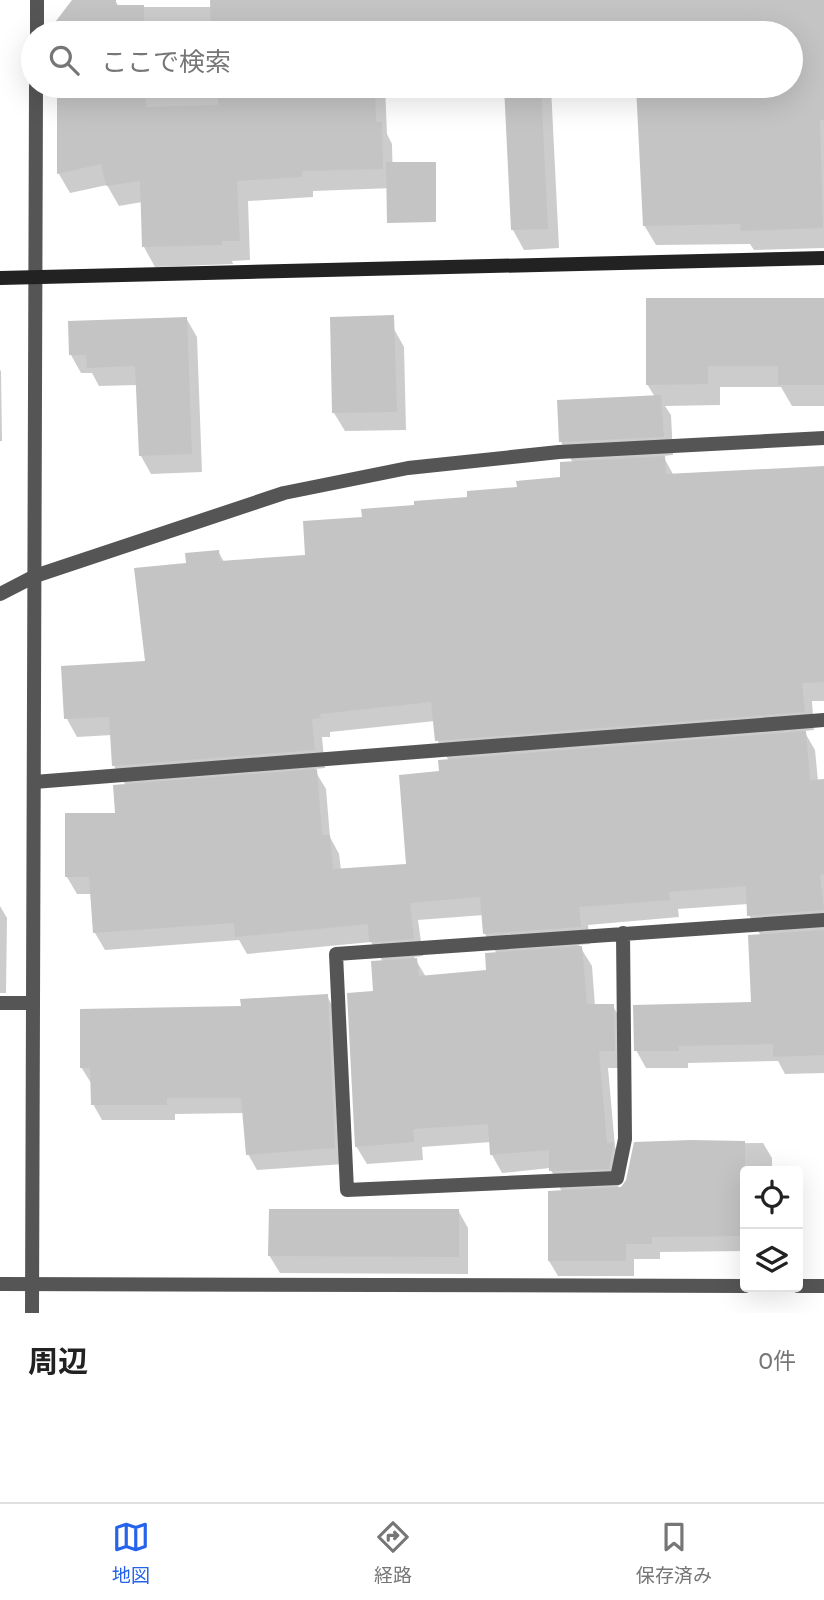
<!DOCTYPE html>
<html lang="ja">
<head>
<meta charset="utf-8">
<style>
	:root { --surface:#fff; --page:#f6f6f6; --text:#222; --muted:#767676; --line:#e0e0e0; --accent:#2563eb }
	body { margin:0; font-family:"Varela Round","Noto Sans JP",sans-serif; background:var(--page); color:var(--text) }
	.controls { position:absolute; right:21px; bottom:21px; display:grid; overflow:hidden; border-radius:7px; box-shadow:0 7px 28px #0002 }
	.controls button { width:63px; height:63px; display:grid; place-items:center; padding:0; border:0; border-bottom:2px solid var(--line); background:var(--surface); color:var(--text); font:35px sans-serif }
	.list { margin:0; padding:0; list-style:none }
	h2 { display:flex; justify-content:space-between; align-items:center; height:91px; margin:0; padding:0 28px; font-size:30px }
	h2 small { font-size:23px; font-weight:400; color:var(--muted) }
	.icon { flex:none; width:38px; height:38px; fill:none; stroke:currentColor; stroke-width:2; stroke-linecap:round; stroke-linejoin:round }
	.map { position:relative; flex:none; width:824px; height:1313px; overflow:hidden }
	.search { position:absolute; background:var(--surface); box-shadow:0 7px 28px #0002; left:21px; right:21px; top:21px; height:77px; display:flex; align-items:center; gap:18px; box-sizing:border-box; padding:0 24px; border-radius:38px; color:var(--muted); font-size:26px }
	.sheet { height:189px; background:var(--surface) }
	nav { display:flex; justify-content:space-around; align-items:center; box-sizing:border-box; height:98px; border-top:2px solid var(--line); background:var(--surface); font-size:19px; color:var(--muted) }
	nav a { display:grid; justify-items:center; gap:4px }
	nav .on { color:var(--accent) }
	.map>svg:first-child { display:block }
</style>
</head>
<body>
<div class="map">
<svg width="824" height="1313" viewBox="0 0 824 1313">
	<rect width="100%" height="100%" fill="#fff"/>
	<g fill="#0003" fill-rule="evenodd">
		<path d="M110,0h5l4,7h93l-1,-7h613v248l-70,2 -4,-6 -94,1 -12,-20 -6,-139h153v-53h-733v-12z"/>
		<path d="M58,86h327l2,48 5,10 1,44 -80,3v6l-65,4 2,59 -18,1 1,3 -78,3 -11,-20 -2,-45 -23,4 -12,-21 -37,8 -11,-19z"/>
		<path d="M456,86h171l-76,1 8,161 -35,2 -11,-20 -7,-138 -46,1z"/>
		<path d="M824,299v107h-32l-11,-19h-61v18l-55,1 6,9 2,40 -10,1 11,20 150,-9v234h-12l2,29 -10,1 11,19 3,31h6v292l-39,1 -7,-13 -90,2v5h-42l-10,-18 116,-47 9,-67 -12,-21 -1,-11 -70,5 1,8 -91,8 2,19 -11,1 13,21 3,40h18l10,18 1,44h-16l7,79 9,15 -6,26h5l5,-7 8,-37 127,-1 9,15v13h-27v80l-85,1v7h-26v17h-76l-9,-15 13,-69 -12,-24 -48,5 -10,-18 -1,-13 -69,5 1,13 -56,4 -11,-18 19,-153 8,-31 -12,-20 -124,12 -8,-14 -134,10 -10,-17 -3,-39h-15l-10,-17 50,-62 9,-29 -12,-20 -2,-31 -35,2 -10,-18 80,-57 41,-97 30,-14 6,11 83,-6 57,-37 198,-40 11,-16 -12,-21 94,-45 -8,-13zM435,721l2,19 12,21 -8,12 -33,93 -67,4 -2,-16 -9,-17 -4,-48 -12,-20 11,-1 -3,-31h8v-5zM484,915l1,19 12,20 -9,17 -62,6 -12,-20 9,-1 -5,-36z"/>
		<path d="M186,318l11,19 5,135 -51,2 -10,-18 -3,-71 -39,1 -7,-13h-11l-10,-18z"/>
		<path d="M394,329l10,18 2,83 -61,1 -11,-18z"/>
		<path d="M0,370l1,1 1,70h-2z"/>
		<path d="M0,906l7,12 -1,75h-6z"/>
		<path d="M327,996l9,16 8,152 -87,6 -9,-16 -4,-41 -69,1v6h-73l-9,-16 -2,-21 -10,-16 162,-60z"/>
		<path d="M458,1210l10,18v46l-188,-1 -11,-18z"/>
	</g>
	<g fill="#c4c4c4">
		<path d="M72,0h44v5h28v28h-88v-12z"/>
		<path d="M210,0h614v120h-4l3,108 -82,3 -1,-7 -97,2 -7,-140h155v-53h-580z"/>
		<path d="M57,86h88l1,21 72,-2v-19h157l1,36h6l1,47 -81,2v6l-65,4 3,60h-18v4l-80,2 -2,-66 -34,5 -5,-22 -44,10z"/>
		<path d="M504,86h37l7,143 -37,1z"/>
		<path d="M386,162h50v60l-49,1z"/>
		<path d="M646,298h178v87h-46v-19h-70v18l-62,1z"/>
		<path d="M394,315l3,97 -65,1 -2,-96z"/>
		<path d="M187,317l5,137 -53,2 -4,-90 -48,2 -1,-13h-17l-1,-34z"/>
		<path d="M661,395l3,42 -105,5 -2,-42z"/>
		<path d="M665,456l1,18 158,-8v216l-22,1 3,29 -370,29 -4,-39 -111,12 1,4 -9,1 3,31 -203,16 -3,-49 -45,2 -3,-53 84,-5 -11,-93 52,-5 -1,-10 34,-3 1,11 85,-6 -2,-34 59,-4 -1,-8 53,-4v-4l53,-4v-6l50,-4 -1,-6 44,-4v-15z"/>
		<path d="M806,731l4,49 14,-1v95l-4,1 4,35 -77,6 -1,-30 -77,6 1,8 -91,7 2,20 -98,7 -3,-37 -70,6 4,36 -45,3 -1,-18 -133,13 -1,-14 -141,10 -4,-56h-24v-64h50l-2,-28 204,-16 5,66h8l3,34 73,-5 -7,-89 40,-4 -1,-11z"/>
		<path d="M824,930v125l-51,2v-13l-94,2v5h-45l-1,-46 118,-3 -3,-67z"/>
		<path d="M582,946l5,58h27l1,47h-16l8,92 7,-1 -5,27 -60,2v-21l-59,5 -2,-31 -75,5 1,13 -59,5 -8,-154 26,-2 -2,-30 46,-3 2,18 67,-6 -1,-17z"/>
		<path d="M328,994l7,154 -89,7 -5,-57h-74v7h-76l-1,-37h-10v-59l161,-3 -1,-7z"/>
		<path d="M691,1140l54,1v95l-93,1v7h-26v17h-78v-70l73,-4 5,-7 8,-38z"/>
		<path d="M269,1209h190v48l-191,-1z"/>
	</g>
	<g fill="none" stroke-linecap="round" stroke-linejoin="round">
		<path stroke="#555" stroke-width="14" d="M0,594l35,-18"/>
		<g stroke="#555" stroke-width="14">
			<path d="M37,33v-33"/>
			<path d="M35,576l249,-83 124,-25 151,-16 265,-14"/>
			<path d="M34,782l790,-62"/>
			<path d="M623,933l2,206 -8,39 -270,12 -11,-236 488,-34"/>
			<path d="M0,1003h33"/>
			<path d="M0,1284l745,2"/>
			<path d="M798,1286h26"/>
			<path d="M32,1313l4,-1227"/>
		</g>
		<path stroke="#222" stroke-width="14" d="M0,278l824,-20"/>
	</g>
</svg>
<div class="controls">
<button><svg class="icon" aria-label="locate" viewBox="0 0 24 24"><circle cx="12" cy="12" r="6"/><path d="M12 2v4M12 18v4M2 12h4M18 12h4"/></svg></button>
<button><svg class="icon" aria-label="layers" viewBox="0 0 24 24"><path d="M12 4l9 5-9 5-9-5zM3 14l9 5 9-5"/></svg></button>
</div>
<div class="search"><svg class="icon" aria-label="search" viewBox="0 0 24 24"><circle cx="10" cy="10" r="6"/><path d="M15 15l6 6"/></svg>ここで検索</div>
</div>
<section class="sheet">
<h2>周辺<small>0件</small></h2>
<ul class="list">
</ul>
</section>
<nav>
<a class="on"><svg class="icon" aria-label="map" viewBox="0 0 24 24"><path d="M3 6l6-2 6 2 6-2v14l-6 2-6-2-6 2zM9 4v14M15 6v14"/></svg>地図</a>
<a><svg class="icon" aria-label="directions" viewBox="0 0 24 24"><path d="M12 3l9 9-9 9-9-9zM9 14v-3h6M13 9l2 2-2 2"/></svg>経路</a>
<a><svg class="icon" aria-label="saved" viewBox="0 0 24 24"><path d="M7 4h10v16l-5-4-5 4z"/></svg>保存済み</a>
</nav>
</body>
</html>
